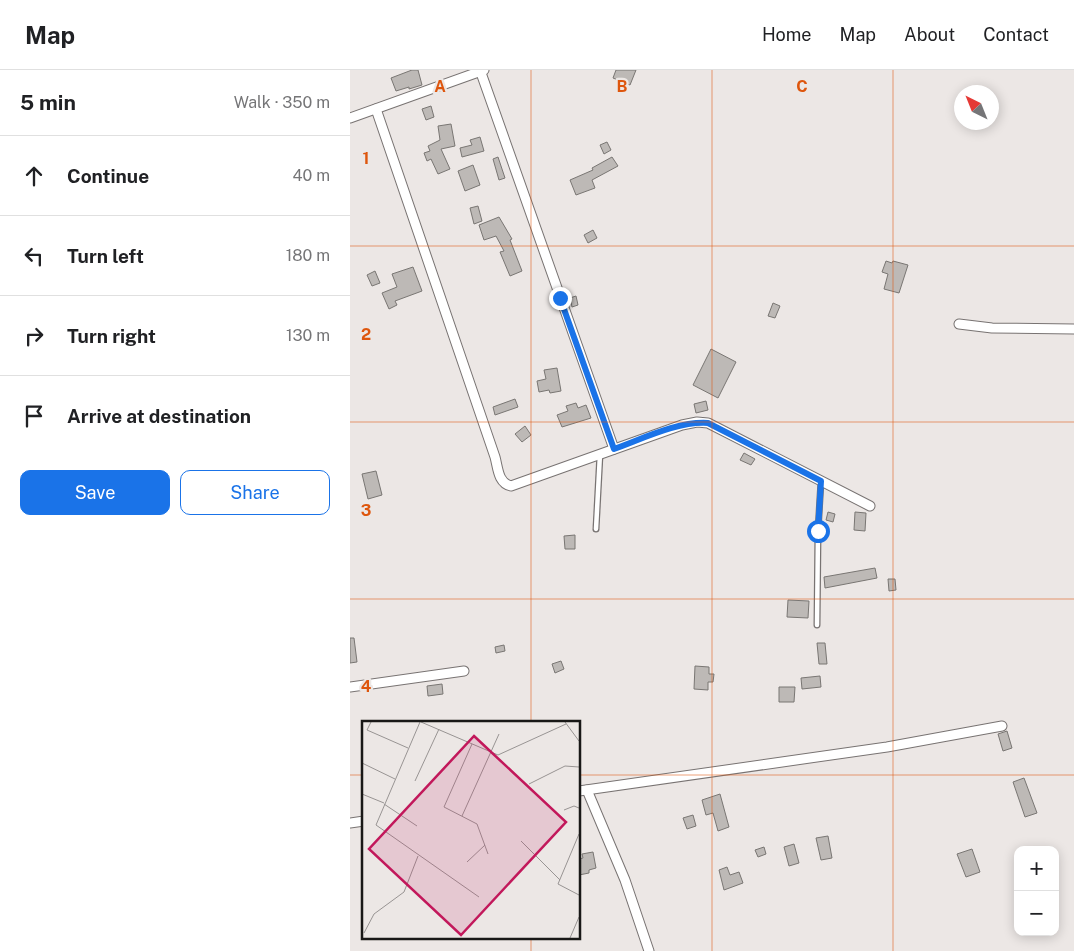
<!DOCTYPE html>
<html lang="en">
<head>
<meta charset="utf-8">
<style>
	:root { --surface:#fff; --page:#f2f2f2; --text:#202124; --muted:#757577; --line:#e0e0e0; --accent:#1a73e8 }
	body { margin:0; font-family:"Public Sans",sans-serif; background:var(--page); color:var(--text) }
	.controls { position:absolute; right:15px; bottom:15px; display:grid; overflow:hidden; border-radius:10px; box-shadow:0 2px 12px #0003 }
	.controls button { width:45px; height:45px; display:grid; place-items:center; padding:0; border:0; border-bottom:1px solid var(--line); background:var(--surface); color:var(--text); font:25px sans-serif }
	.compass { position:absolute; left:604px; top:15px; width:45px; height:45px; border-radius:50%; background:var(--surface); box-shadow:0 2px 12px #0003; rotate:317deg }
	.stop { position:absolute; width:15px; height:15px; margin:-11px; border:4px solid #1a73e8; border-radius:50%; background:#fff }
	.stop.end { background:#1a73e8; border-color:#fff; box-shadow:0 1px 5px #0008 }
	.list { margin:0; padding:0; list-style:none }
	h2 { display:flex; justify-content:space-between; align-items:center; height:65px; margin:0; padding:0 20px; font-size:21px }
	h2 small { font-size:16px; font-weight:400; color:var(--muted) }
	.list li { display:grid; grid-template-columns:32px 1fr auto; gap:15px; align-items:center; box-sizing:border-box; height:80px; padding:0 20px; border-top:1px solid var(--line) }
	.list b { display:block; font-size:19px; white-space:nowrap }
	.list em { font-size:16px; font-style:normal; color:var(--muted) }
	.actions { display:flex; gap:10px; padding:15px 20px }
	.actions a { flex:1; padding:11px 0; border:1px solid var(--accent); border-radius:10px; text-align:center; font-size:18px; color:var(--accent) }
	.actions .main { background:var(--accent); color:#fff }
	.icon { flex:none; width:28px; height:28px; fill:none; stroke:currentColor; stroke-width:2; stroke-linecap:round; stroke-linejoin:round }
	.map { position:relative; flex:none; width:724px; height:881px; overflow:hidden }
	header { display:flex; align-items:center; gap:30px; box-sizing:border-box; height:70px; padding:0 25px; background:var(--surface); border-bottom:1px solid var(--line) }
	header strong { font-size:24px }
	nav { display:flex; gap:28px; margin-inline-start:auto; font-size:18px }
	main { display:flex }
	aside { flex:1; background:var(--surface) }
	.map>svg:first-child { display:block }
</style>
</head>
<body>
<header>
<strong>Map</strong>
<nav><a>Home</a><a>Map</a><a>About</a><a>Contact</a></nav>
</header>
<main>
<aside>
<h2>5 min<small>Walk · 350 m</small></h2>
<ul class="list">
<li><svg class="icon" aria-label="ahead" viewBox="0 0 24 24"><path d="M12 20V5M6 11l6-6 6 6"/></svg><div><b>Continue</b></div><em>40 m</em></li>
<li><svg class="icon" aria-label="left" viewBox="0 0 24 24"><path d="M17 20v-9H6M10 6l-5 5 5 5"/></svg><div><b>Turn left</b></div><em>180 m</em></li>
<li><svg class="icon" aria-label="right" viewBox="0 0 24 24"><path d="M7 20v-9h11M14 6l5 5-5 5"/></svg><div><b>Turn right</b></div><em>130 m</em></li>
<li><svg class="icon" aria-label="arrive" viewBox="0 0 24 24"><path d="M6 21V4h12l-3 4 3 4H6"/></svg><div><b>Arrive at destination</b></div></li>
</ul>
<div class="actions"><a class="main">Save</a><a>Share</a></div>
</aside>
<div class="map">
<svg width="724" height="881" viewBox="0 0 724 881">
	<rect width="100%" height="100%" fill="#ece7e5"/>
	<g fill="#bdb9b6" stroke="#797673">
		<path d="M62,0h6l4,15 -13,4v-2l-13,4 -5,-13z"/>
		<path d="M266,0h20l-6,15 -17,-7z"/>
		<path d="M81,36l3,11 -8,3 -4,-11z"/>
		<path d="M101,54l4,22 -14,3 9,20 -12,5 -7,-15 -4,2 -3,-8 6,-2 -2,-5 12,-6 -2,-14z"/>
		<path d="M130,67l4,14 -22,6 -2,-9 12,-3 -2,-5z"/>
		<path d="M257,72l4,8 -7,4 -4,-9z"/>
		<path d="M148,87l7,21 -6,2 -6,-21z"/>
		<path d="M262,87l6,9 -26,14 3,8 -19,7 -6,-15 23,-10 -1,-2z"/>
		<path d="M123,95l7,20 -15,6 -7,-20z"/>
		<path d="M128,136l4,15 -8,3 -4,-16z"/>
		<path d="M149,147l13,22 -2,1 12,31 -12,5 -10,-24 4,-1 -8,-15 -12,4 -5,-15z"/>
		<path d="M243,160l4,8 -9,5 -4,-8z"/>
		<path d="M536,191l6,2 1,-2 15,4 -9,28 -15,-4 4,-15 -6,-2z"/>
		<path d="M63,197l9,24 -27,10 2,4 -8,4 -7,-16 15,-6 -5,-13z"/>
		<path d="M25,201l5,12 -8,3 -5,-11z"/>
		<path d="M226,226l2,9 -6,2 -2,-9z"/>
		<path d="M423,233l7,3 -5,12 -7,-2z"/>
		<path d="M361,279l25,13 -18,36 -25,-13z"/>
		<path d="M207,298l4,23 -11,2 -1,-3 -10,2 -2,-11 9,-2 -2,-9z"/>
		<path d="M165,329l3,8 -23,8 -2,-8z"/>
		<path d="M356,331l2,9 -12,3 -2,-9z"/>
		<path d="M226,333l2,5 8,-3 5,13 -29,9 -5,-12 11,-4 -2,-5z"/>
		<path d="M175,356l6,9 -9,7 -7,-8z"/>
		<path d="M394,383l11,6 -4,6 -11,-5z"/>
		<path d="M26,401l6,24 -14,4 -6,-25z"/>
		<path d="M478,442l7,2 -2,8 -7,-2z"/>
		<path d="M505,442l11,1 -1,18 -11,-1z"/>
		<path d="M225,465v14h-10l-1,-13z"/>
		<path d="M525,498l2,10 -52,10 -1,-11z"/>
		<path d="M538,509h7l1,11 -7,1z"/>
		<path d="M438,530l21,1 -1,17 -21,-1z"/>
		<path d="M0,568h4l3,24 -7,1z"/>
		<path d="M467,573h8l2,21h-8z"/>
		<path d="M154,575l1,6 -9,2 -1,-6z"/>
		<path d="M211,591l3,8 -9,4 -3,-9z"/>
		<path d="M345,596l14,1v7h5l-1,8h-5v8l-14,-1z"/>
		<path d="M470,606l1,11 -19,2 -1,-11z"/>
		<path d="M92,614l1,10 -15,2 -1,-10z"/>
		<path d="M429,617h16l-1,15h-15z"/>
		<path d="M657,661l5,17 -9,3 -5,-17z"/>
		<path d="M674,708l13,35 -12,4 -12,-35z"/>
		<path d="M370,724l9,33 -11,4 -5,-18 -7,2 -4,-15z"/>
		<path d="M343,745l3,11 -9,3 -4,-11z"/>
		<path d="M478,766l4,22 -11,2 -5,-22z"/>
		<path d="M444,774l5,19 -10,3 -5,-19z"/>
		<path d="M414,777l2,7 -8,3 -3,-7z"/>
		<path d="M622,779l8,23 -14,5 -9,-23z"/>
		<path d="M243,782l3,16 -7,2v3l-10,2v-16l4,-1 -1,-4z"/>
		<path d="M377,797l3,8 9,-3 4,11 -19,7 -5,-20z"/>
	</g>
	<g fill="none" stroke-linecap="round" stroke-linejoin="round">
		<g stroke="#787372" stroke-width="7">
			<g id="lane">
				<path d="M246,459l4,-75"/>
				<path d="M467,555l1,-94 3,-50"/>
			</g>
		</g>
		<g stroke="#787372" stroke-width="11">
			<g id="street">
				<path d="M130,0l134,379"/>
				<path d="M26,39l119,348c3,11 3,26 16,29l171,-61 15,-3 11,1 162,83"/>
				<path d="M0,48l134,-48"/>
				<path d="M609,254l33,4 82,1"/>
				<path d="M0,617l114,-16"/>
				<path d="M237,720l38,90 24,71"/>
				<path d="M229,721l308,-44 115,-21"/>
				<path d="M0,753l14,-2"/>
			</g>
		</g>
		<use href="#lane" stroke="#fff" stroke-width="4.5"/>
		<use href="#street" stroke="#fff" stroke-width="9"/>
	</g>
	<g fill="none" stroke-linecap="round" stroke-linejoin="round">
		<path stroke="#1a73e8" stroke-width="6" d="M210,228l54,151c28,-10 64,-28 94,-26l113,58 -3,50"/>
	</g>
	<path fill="none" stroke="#de560d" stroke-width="1" stroke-opacity="0.55" d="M181,0v652M362,0v881M543,0v881M0,176h724M0,352h724M0,529h724M0,705h14M229,705h495M181,867v14"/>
	<g transform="translate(12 651)">
		<rect width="218" height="218" fill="#ece7e5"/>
		<path fill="none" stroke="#989493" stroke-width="1" d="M9,1l-4,8 41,18M58,1l-44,103 103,72M59,1l77,33 68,-31M203,1l14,19M110,23l-28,63 33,17 11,30M0,42l33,16M53,60l24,-52M167,63l36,-18 14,1M0,73l22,9M22,83l33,22M202,89l10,-4 5,2M100,95l37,-82M217,113l-21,50 21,11M159,120l39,39M105,141l18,-17M2,212l10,-19 30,-22 14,-36M208,217l9,-21"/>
		<path fill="#c2185b" fill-opacity="0.15" stroke="#c2185b" stroke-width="2.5" d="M112,15l92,86 -105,113 -92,-86z"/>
		<rect width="218" height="218" fill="none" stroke="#191817" stroke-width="2.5"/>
	</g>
	<g font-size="16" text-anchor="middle" font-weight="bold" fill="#de560d" stroke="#ece7e5" stroke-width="4.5" stroke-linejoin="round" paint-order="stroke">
		<text x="90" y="22">A</text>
		<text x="272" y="22">B</text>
		<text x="452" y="22">C</text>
		<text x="16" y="94">1</text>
		<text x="16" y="270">2</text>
		<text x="16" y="446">3</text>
		<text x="16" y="622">4</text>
	</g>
</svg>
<div class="controls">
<button>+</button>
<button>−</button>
</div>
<svg class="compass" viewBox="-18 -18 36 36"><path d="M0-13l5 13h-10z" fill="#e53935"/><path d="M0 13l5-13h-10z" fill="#757577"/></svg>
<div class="stop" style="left:468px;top:461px"></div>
<div class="stop end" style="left:210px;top:228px"></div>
</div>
</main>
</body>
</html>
